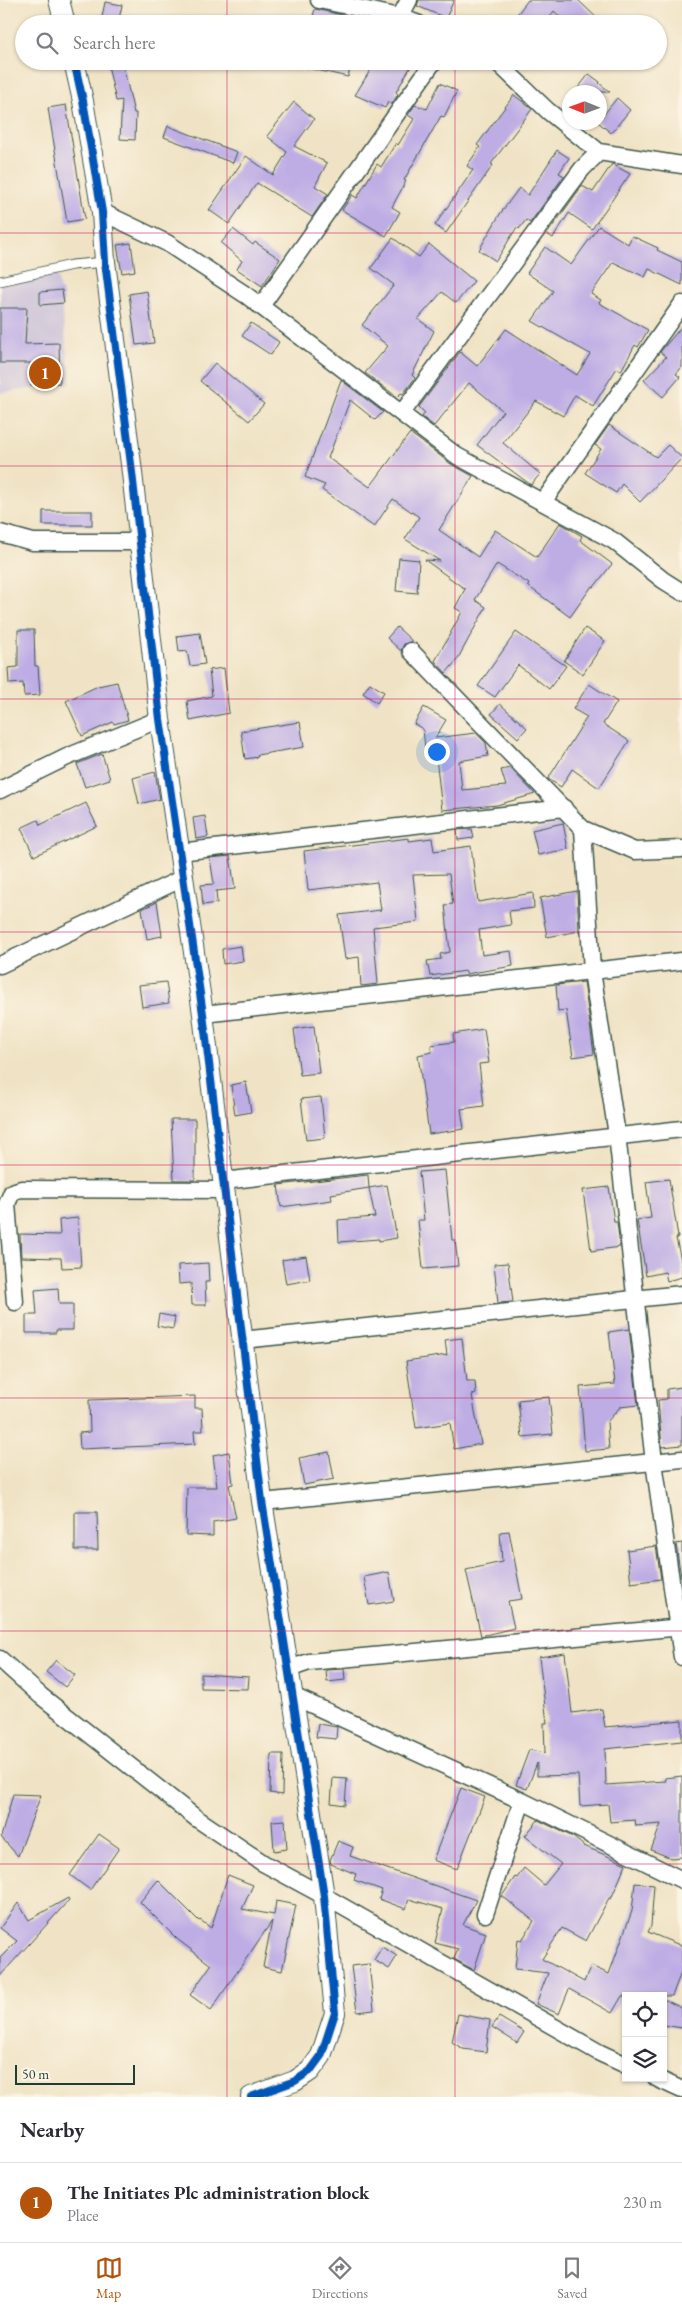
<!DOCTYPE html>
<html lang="en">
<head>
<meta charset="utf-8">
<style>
	:root { --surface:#fff; --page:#f2f2f3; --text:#2b2b33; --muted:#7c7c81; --line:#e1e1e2; --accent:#b45309 }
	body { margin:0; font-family:"EB Garamond",serif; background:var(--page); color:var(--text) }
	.controls { position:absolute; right:15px; bottom:15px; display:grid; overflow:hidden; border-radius:0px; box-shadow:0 1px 4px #0004 }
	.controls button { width:45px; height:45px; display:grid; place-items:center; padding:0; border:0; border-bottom:1px solid var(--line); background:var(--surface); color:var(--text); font:25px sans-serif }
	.compass { position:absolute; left:562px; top:85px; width:45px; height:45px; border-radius:50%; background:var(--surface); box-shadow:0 1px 4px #0004; rotate:271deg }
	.scale { position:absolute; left:15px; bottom:12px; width:120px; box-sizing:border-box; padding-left:5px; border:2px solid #1f3d34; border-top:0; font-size:14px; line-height:18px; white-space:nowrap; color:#1f3d34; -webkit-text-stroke:4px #fcf5e5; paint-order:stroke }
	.you { position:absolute; left:436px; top:751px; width:18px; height:18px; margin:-12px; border:4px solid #fff; border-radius:50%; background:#1a73e8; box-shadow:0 0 0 8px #1a73e833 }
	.badge { display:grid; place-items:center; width:32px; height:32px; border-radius:50%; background:var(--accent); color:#fff; font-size:16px; font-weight:700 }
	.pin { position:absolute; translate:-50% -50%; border:2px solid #fff; box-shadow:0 1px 5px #0006 }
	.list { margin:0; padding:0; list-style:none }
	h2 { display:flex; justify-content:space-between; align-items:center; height:65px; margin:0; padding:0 20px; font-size:21px }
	h2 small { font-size:16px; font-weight:400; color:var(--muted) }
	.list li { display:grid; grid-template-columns:32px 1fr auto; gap:15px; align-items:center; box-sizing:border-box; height:80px; padding:0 20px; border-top:1px solid var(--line) }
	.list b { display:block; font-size:19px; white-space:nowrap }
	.list p { margin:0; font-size:16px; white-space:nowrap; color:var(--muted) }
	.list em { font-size:16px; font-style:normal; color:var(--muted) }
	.icon { flex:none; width:28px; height:28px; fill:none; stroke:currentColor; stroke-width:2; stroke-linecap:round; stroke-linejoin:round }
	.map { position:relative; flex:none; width:682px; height:2097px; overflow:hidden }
	.search { position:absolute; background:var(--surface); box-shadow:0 1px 4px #0004; left:15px; right:15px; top:15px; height:55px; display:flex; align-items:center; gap:12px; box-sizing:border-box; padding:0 18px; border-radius:28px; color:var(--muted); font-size:19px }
	.sheet { height:145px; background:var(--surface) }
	nav { display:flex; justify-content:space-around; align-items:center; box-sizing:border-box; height:70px; border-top:1px solid var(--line); background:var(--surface); font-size:14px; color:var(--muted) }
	nav a { display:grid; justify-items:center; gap:2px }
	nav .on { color:var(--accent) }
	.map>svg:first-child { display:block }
</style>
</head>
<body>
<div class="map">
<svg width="682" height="2097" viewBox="0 0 682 2097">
	<rect width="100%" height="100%" fill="#fcf5e5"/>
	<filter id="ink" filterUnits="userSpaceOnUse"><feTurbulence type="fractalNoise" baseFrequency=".02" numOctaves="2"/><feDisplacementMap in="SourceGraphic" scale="10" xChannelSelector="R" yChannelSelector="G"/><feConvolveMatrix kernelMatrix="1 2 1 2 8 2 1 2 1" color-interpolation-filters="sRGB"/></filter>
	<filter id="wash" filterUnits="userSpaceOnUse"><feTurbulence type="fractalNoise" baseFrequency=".0096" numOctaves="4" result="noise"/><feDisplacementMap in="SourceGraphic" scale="20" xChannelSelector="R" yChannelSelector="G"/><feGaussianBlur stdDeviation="1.12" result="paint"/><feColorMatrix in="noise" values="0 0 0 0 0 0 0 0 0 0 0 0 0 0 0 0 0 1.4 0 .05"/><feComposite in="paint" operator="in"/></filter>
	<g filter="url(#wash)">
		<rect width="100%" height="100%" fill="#f0e3c5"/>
		<path fill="#c9bfd8" d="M57,269l14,115 -71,9v-114z"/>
		<g id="blocks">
			<g fill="#beade5">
				<path d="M419,0h35l-8,18 -29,-12z"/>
				<path d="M528,0h50l25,24h-35l-14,-13 -9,13h-35z"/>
				<path d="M105,2l17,3 -4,19 -17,-2z"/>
				<path d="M315,9l27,6 -2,9h-29z"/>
				<path d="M107,61h15l12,52h2l-1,27 -15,-1 2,-39 -6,1z"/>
				<path d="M304,61h48l-4,16 -45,-10z"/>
				<path d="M376,61h38l-18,31 2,2 -6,10 -4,-2 -3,6 -30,-13z"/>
				<path d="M589,74l11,8 -1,1 11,9h-35z"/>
				<path d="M440,83l17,8 -13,26 -3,-1 -37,64 2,1 -14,26 8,5 -14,24 -44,-26 10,-15 5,3 20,-34 4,3 15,-24 2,2 16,-26 -6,-4 7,-10 12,4z"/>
				<path d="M514,95l18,14 -41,55 2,1 -47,68 -11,-8 38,-55 -6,-4 13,-19 -3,-2z"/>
				<path d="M617,98l13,12 -19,23 -13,-11z"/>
				<path d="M294,102l20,17 -20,27 33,17 -12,23 13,8 -16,23 -55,-34 -28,41 -20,-14 37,-54 27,19 14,-23 -20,-16z"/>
				<path d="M66,105l19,114 -18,3 -19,-114z"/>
				<path d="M168,126l69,26 -4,11 -69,-26z"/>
				<path d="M557,150l12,8 -10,15 5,3 -34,47 -4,-3 -7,9 -2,-2 -21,34 -17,-11 21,-36 19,-26 9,7z"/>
				<path d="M612,164l18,10 -38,55 -23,-16 -16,25 -6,-4 35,-48 11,6z"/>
				<path d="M599,226l29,18 4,-8 26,12 -1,2 25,12v23l-33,-16 -4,8 -32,-15 -22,32 10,6 -2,3 49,27 -10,17 -3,-2 -14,26 -4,-3 -24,38 -18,-11 -12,21 -27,-15 -33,42 37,31 -9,11 -54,-40 26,-34 -34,-28 -35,43 -12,-9 3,-4 -6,-6 41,-55 17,14 29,-37 71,46 13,-21 -58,-33 21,-30 -26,-18 18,-26 26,18z"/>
				<path d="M233,229l20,16 2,-3 25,17 -18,27 -25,-17 5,-8 -21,-18z"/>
				<path d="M393,238l26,19 10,-13 45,37 -18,22 -14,-11 -24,27 16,12 -22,44 3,3 -12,16 -2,-1 -4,4 -32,-24 23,-27 -26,-21 32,-40 -23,-17z"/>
				<path d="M131,243l4,28 -13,2 -5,-28z"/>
				<path d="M62,290l2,13 -24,2v-13z"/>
				<path d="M147,291l7,52 -18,2 -7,-51z"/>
				<path d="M0,308h27l-2,36 34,-1 1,40 -29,2v-22h-31z"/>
				<path d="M251,323l28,19 -8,13 -29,-19z"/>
				<path d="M682,326v41l-6,7 4,3 -17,20 -19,-17 22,-23 -6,-5z"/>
				<path d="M215,363l49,41 -15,17 -49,-40z"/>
				<path d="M341,380l42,32 -8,8 -25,-20 -22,58 42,29 40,-54 41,31 22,12 -34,54 39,27 17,-27 42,27 23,-34 22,13 -2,4 32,24 -18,23 -2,-1 -22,31 -42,-31 1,-2 -32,-20 -22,36 11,7 -29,53 -11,13 -11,-12 27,-49 -7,-4 10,-19 -40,-29 15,1 -35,-22 14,-22 -26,-18 -19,28 -52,-37 3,-5 -20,-8z"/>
				<path d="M609,425l47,32 12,-12 14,13 -42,44 -18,-18 -6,9 -31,-20 16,-24 -6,-4z"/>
				<rect x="43" y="511" width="49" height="14"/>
				<path d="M399,558l20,2 -2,33 -21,-2z"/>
				<path d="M397,627l15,14 -8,3 -3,7 -14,-13z"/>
				<path d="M585,628l20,13 -22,33 -19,-13z"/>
				<path d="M18,630h16l1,36h3l2,29 -16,1 -1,-13 -14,1 -1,-16 10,-1z"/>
				<path d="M516,632l50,34 -17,23 -31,-24 -23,32 -17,-11z"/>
				<path d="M200,633l5,31 -15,2 -3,-15 -8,1 -2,-16z"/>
				<path d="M224,668l5,45 -39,8 -3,-20 25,-5 -3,-26z"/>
				<path d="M117,682l11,38 -14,4 -1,-2 -31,14 -16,-35 32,-15z"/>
				<path d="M370,683l14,9 -7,11 -14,-10z"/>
				<path d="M589,684l28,18 -14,22 26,17 -30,47 -27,-19 -11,18 -13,-8 39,-62 -14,-8z"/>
				<path d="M500,704l27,24 -9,10 -27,-24z"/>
				<path d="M424,707l22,13 -11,18 41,-5 10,10 2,13 -29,5 3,29 44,-4 -5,-16 9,-2 25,26 -38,11 -55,5 -6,-53 -10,1 -3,-29 -9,-5z"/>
				<path d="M300,722l4,25 -47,8 1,2 -13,2 -4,-28z"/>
				<path d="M102,754l8,25 -25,8 -8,-23z"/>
				<path d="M155,772l5,27 -21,5 -6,-26z"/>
				<path d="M86,803l11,23 -63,30 -13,-28 17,-8 2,5z"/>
				<path d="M205,816l3,21 -12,2 -3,-21z"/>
				<path d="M563,823l5,26 -30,6 -6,-25z"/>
				<path d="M472,829l2,9 -16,2 -1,-10z"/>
				<path d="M409,838v3l23,-3 2,13 37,-5 7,56 55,-9 1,15 -25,3 2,14 -32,5 3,25 29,-4 2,15 -47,8v-3l-36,5 -3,-15 14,-2 -1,-5 10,-2 -5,-47 8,-1 -4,-30 -36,1 5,47 -45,5 5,57 -17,2 -2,-29 -14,2 -6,-44 42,-5 -4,-28 -69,8 -4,-39z"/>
				<path d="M230,856l5,33 -19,2 1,12 -14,2 -2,-20 13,-1 -4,-26z"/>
				<path d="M577,891l2,40 -32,6 -7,-39z"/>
				<path d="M157,902l5,34 -15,3 -5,-30z"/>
				<path d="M241,946l2,15 -20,3 -1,-15z"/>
				<path d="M166,982l3,21 -27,4 -3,-22z"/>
				<path d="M584,982l10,72 -21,3 -7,-47 -8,1 -2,-26z"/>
				<path d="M314,1026l5,47 -19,2 -6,-46z"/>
				<path d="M484,1029l5,34 -10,1 5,42 -23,3 3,20 -35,5 -11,-79 14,-3 -1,-7 23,-3 -1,-8z"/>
				<path d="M246,1082l5,30 -16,3 -4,-30z"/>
				<path d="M321,1097l4,41 -19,2 -5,-41z"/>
				<path d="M171,1119h24v61h-21z"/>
				<path d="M445,1170l7,70h3l3,26 -35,3 -5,-49h6l-5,-48z"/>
				<path d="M368,1175l1,13 -38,6 1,6 -51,7 -3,-22z"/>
				<path d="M669,1179l9,58 -2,1 6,27v12l-15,4 -2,-9 -19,4 -9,-56 14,-2 -5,-36z"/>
				<path d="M387,1185l10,53 -18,3v-2l-40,3 -1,-22 37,-3 -6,-29z"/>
				<path d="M609,1187l5,35h3l3,25 -29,4 -8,-61z"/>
				<path d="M78,1218l3,49 -19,1 -1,-10 -40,-1 -1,-23 40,1 -1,-15z"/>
				<path d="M306,1256l4,24 -24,4 -4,-24z"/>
				<path d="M208,1263l1,19h-4l1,23h-14l-1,-22 -12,1 -1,-19z"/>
				<path d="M508,1263l5,39 -15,1 -4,-39z"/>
				<path d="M58,1288l1,16h14v26h-17v3h-30v-18h11l-2,-25z"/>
				<path d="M159,1314l16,3 -2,12 -16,-3z"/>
				<path d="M629,1329l9,76 -18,2 -13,15 2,27 -24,2 -5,-64 35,-3 -6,-52z"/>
				<path d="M462,1338l5,43h8l1,13 -4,1 9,49 -27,5 -4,-26 -34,5 -10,-67 41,-6 -2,-15z"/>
				<path d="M682,1387v58l-20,2 -4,-47 9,-1v-10z"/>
				<path d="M195,1396v12h7l1,23h-9l1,13 -115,5 -1,-16 11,-1 -1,-32z"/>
				<path d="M549,1397l4,37 -31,3 -4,-37z"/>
				<path d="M229,1452l4,32 -4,1 7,33 -23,4v14l-27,-1 1,-48h30l-4,-32z"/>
				<path d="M329,1452l5,27 -30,6 -5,-27z"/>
				<path d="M75,1512h22l1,38h-23z"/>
				<path d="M509,1531l13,68 -14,2 6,27 -33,8 -15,-66 36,-8 -2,-30z"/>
				<path d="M682,1543v34h-1l-5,-33z"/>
				<path d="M656,1546l5,33 -30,4 -4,-33z"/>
				<path d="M389,1572l5,29 -25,4 -5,-28z"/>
				<path d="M565,1653l7,60 30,-4 3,18 77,-7v21l-77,8 1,36 60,-4 -1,-3 17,-2v81l-11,1 -20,-8 10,-26 -25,2 -1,-6 -25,2 -2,-18 -28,2 -2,-31 -41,1v-13l-10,26 -11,-4 13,-35 16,3 -1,-30h3l-8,-66z"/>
				<path d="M56,1660l19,15 -10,12 -19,-15z"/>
				<path d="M344,1669l1,11 -18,2 -1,-12z"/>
				<path d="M201,1674l48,3 -1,12 -47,-1z"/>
				<path d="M318,1724l19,3 -1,12 -20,-2z"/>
				<path d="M271,1754h12l-1,41 -12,-2z"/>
				<path d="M333,1778l14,1 -2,26 -14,-2z"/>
				<path d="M461,1788l24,9 -28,72 -24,-9z"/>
				<path d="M13,1794l28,1 -23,61 -17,-19z"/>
				<path d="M285,1820l2,29 -13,2 -2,-30z"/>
				<path d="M538,1820l35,17 11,9 42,18 -15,35 -2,-1 -23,43 -24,-13 -20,31 42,23 7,-16 18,8 23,-63 3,-28 19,2 -3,41 -3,6 34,14v24l-10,26h-50l-10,17 -43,-24 -10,25 -23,-10 12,-31 -33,-4 3,-30 4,1 12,-19 -32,-25 13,-19 2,1 7,-10 20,17 17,-21 -36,-28z"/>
				<path d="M99,1834l20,14 -29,42 -20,-15z"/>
				<path d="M338,1841l15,6 -3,9 126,44 -13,25 23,8 -12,37 -20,-11 4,-10 -23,-6 8,-34 -34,-10 -3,10 -27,-10 3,-9 -28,-10 2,-6 -25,-10 -1,-4z"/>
				<path d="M228,1875l25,10 -11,24 32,6 2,-14 20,4 -14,66 -19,-4 9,-46 -61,89 -21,-15 21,-30 -34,-26 -37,-37 18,-22 41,41 1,-1 11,8z"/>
				<path d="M68,1898l1,2 -69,76v-18l17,-17 -17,-13 18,-25 11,17z"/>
				<path d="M382,1947l15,9 -8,13 -15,-9z"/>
				<path d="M369,1964l5,46 -17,2 -6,-46z"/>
				<path d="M663,1999l19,9v20l-19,-3z"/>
				<path d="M458,2014l32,6 -4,32 -23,-3 -11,-7z"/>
				<path d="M499,2017l25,15 -7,11 -25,-16z"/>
			</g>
		</g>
	</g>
	<g filter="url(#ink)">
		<use href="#blocks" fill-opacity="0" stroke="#3e564a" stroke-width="1"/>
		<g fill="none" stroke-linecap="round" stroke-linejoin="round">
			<g stroke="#3e564a" stroke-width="11">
				<path id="service" d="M0,281l72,-16 33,-3"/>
			</g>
			<g stroke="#3e564a" stroke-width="19">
				<g id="minor">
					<path d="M319,0l81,17 19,7"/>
					<path d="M400,17l9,-17"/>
					<path d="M496,61l52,50 51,41 83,13"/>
					<path d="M102,212l65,31 79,52 211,161 157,85 49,39 19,12"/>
					<path d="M261,306l173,-245"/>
					<path d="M402,413l180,-244 17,-17"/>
					<path d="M543,502l139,-198"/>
					<path d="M0,533l33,9h107"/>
					<path d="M411,651l172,178 52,22 47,-2"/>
					<path d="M0,790l67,-33 93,-38"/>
					<path d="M583,829l9,142 25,164 37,327 28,195"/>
					<path d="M179,852l385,-44"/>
					<path d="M0,965l183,-87"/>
					<path d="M203,1014l479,-53"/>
					<path d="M223,1181l459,-52"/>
					<path d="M15,1302l-8,-98 5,-12 9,-3 204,1"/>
					<path d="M242,1340l440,-46"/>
					<path d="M263,1502l419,-43"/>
					<path d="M0,1659l41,37 155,122 67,45 61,33 276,157 26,12"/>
					<path d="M289,1669l20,-7 373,-35"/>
					<path d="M293,1696l229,105 160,79"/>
					<path d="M485,1914l37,-113"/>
					<path d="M656,2078l26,12"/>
				</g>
			</g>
			<g stroke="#3e564a" stroke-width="22">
				<g id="tertiary">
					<path d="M59,0l6,24"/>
					<path d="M74,61l9,40 19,111 3,50 26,202 29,255 43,295 59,487 62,395 11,117 -14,43 -11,15 -15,10 -44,16"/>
				</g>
			</g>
			<use href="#service" stroke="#fff" stroke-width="9"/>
			<use href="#minor" stroke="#fff" stroke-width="16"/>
			<use href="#tertiary" stroke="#fff" stroke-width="20"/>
			<g stroke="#fcf5e5" stroke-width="11">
				<path id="cycleway" d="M74,61l9,40 19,111 3,50 26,202 29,255 43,295 59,487 62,395 11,117 -14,43 -11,15 -15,10 -44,16"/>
			</g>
			<use href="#cycleway" stroke="#0057b8" stroke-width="8"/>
		</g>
	</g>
	<path fill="none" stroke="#c2185b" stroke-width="1" stroke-opacity="0.55" d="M227,0v24M455,0v24M227,61v2036M455,61v2036M0,233h682M0,466h682M0,699h682M0,932h682M0,1165h682M0,1398h682M0,1631h682M0,1864h682"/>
</svg>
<div class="controls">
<button><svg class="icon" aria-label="locate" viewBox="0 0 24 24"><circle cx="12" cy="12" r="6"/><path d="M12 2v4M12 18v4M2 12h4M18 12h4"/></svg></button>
<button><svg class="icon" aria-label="layers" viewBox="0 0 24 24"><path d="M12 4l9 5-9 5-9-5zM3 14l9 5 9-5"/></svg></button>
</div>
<svg class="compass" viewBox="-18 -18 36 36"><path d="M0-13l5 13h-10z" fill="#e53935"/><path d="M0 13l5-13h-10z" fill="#7c7c81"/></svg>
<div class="scale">50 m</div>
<div class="you"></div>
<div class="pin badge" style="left:45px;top:373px">1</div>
<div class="search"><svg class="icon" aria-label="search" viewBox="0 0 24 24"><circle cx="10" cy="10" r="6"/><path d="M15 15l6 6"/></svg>Search here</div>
</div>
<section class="sheet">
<h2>Nearby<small></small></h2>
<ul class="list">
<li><span class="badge">1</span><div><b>The Initiates Plc administration block</b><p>Place</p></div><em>230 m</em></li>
</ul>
</section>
<nav>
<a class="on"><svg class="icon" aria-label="map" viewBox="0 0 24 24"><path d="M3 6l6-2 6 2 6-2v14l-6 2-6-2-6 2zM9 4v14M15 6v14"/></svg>Map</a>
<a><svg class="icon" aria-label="directions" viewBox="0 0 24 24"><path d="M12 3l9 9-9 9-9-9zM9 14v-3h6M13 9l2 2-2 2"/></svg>Directions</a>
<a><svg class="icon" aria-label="saved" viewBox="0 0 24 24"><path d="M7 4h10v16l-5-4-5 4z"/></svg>Saved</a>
</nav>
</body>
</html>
